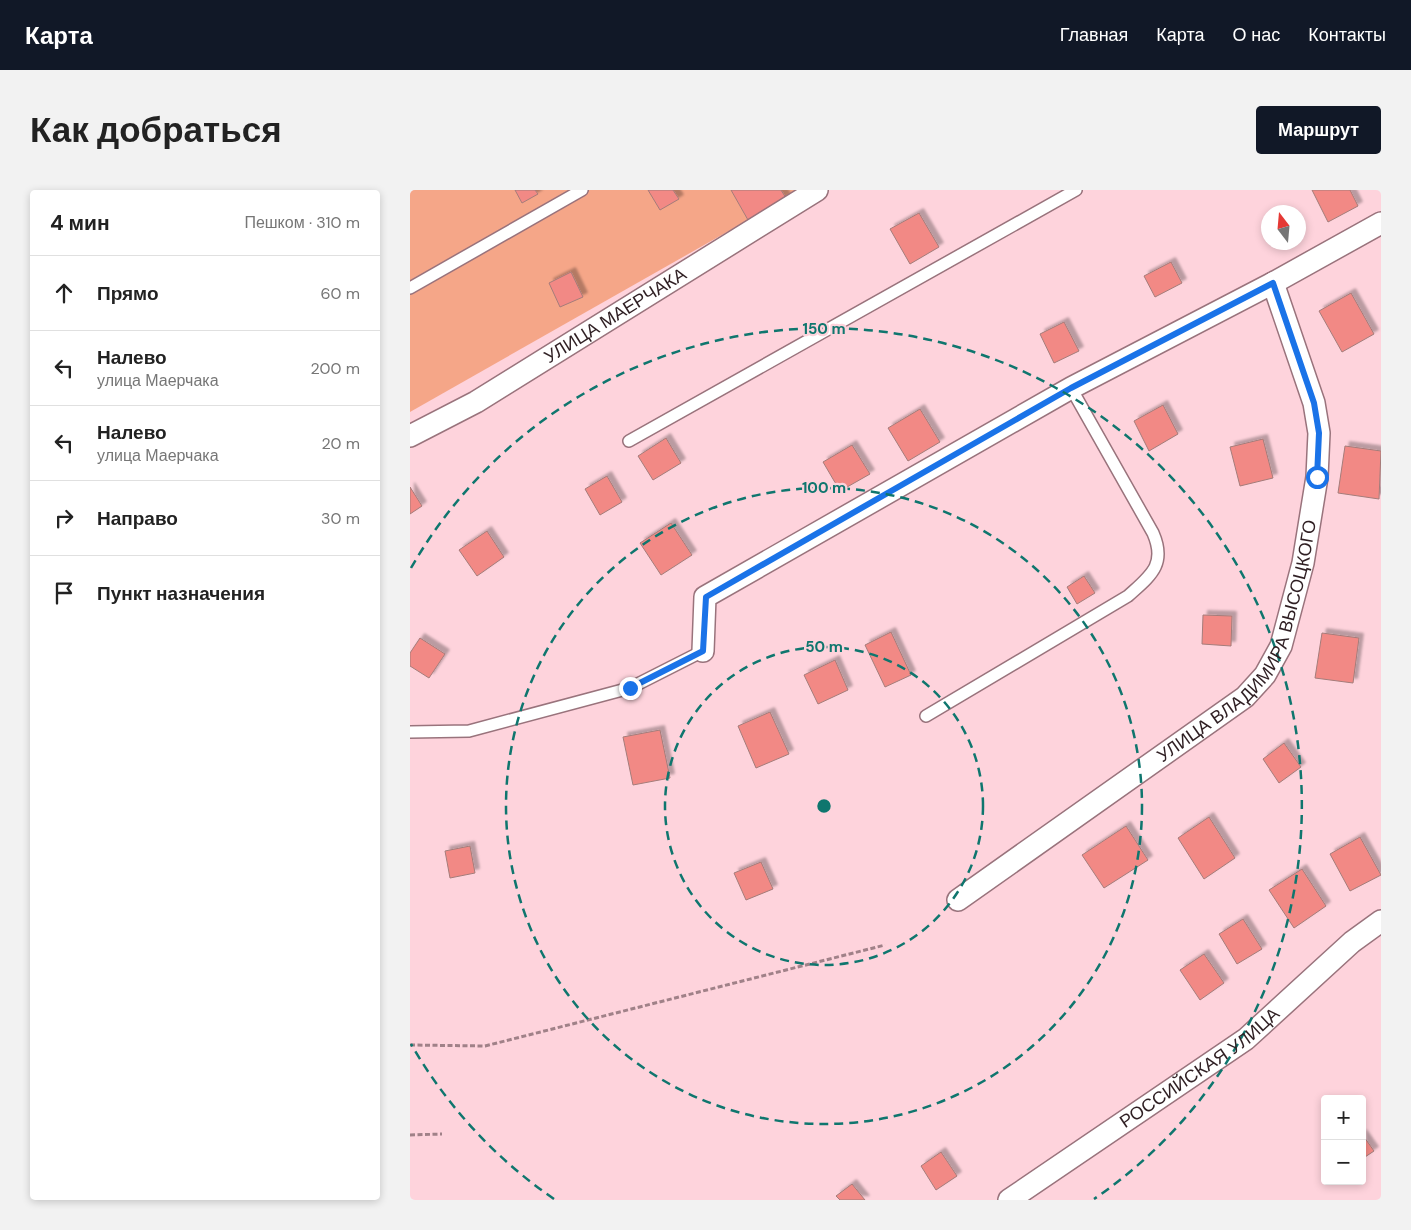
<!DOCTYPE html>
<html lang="ru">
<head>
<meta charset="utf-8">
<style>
	:root { --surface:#fff; --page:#f2f2f2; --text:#222; --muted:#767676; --line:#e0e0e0; --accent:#111827 }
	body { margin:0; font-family:"DM Sans",sans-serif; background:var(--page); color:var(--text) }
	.controls { position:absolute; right:15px; bottom:15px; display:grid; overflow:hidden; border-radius:5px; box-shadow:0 2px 8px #0003 }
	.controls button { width:45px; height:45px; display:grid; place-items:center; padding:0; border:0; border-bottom:1px solid var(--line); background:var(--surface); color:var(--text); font:25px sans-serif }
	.compass { position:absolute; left:851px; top:15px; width:45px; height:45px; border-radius:50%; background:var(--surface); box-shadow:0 2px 8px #0003; rotate:344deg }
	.stop { position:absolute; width:15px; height:15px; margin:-11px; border:4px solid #1a73e8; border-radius:50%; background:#fff }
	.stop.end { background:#1a73e8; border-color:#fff; box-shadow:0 1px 5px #0008 }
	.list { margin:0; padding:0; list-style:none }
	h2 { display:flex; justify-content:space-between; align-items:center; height:65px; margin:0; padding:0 20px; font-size:21px }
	h2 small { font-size:16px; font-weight:400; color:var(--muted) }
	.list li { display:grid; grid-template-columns:32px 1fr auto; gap:15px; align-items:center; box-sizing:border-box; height:75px; padding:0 20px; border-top:1px solid var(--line) }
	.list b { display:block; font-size:19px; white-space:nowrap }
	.list p { margin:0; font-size:16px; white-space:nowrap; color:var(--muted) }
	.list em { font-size:16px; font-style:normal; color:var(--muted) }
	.icon { flex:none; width:28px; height:28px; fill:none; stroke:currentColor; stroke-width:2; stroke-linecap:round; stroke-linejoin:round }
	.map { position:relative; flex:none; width:971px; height:1010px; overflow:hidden; border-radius:5px }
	header { display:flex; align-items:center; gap:30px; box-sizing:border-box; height:70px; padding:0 25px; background:var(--accent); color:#fff }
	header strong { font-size:24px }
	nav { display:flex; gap:28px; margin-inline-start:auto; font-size:18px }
	.intro { display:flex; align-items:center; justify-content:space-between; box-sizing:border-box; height:120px; padding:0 30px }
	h1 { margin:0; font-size:35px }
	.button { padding:12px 22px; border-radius:5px; background:var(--accent); color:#fff; font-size:18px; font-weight:700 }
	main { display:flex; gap:30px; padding:0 30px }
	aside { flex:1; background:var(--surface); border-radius:5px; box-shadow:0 2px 8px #0003 }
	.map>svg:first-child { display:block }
</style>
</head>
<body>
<header>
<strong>Карта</strong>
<nav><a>Главная</a><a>Карта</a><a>О нас</a><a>Контакты</a></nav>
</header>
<div class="intro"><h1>Как добраться</h1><a class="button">Маршрут</a></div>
<main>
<aside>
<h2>4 мин<small>Пешком · 310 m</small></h2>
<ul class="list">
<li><svg class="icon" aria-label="ahead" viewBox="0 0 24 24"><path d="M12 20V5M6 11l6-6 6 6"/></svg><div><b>Прямо</b></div><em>60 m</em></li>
<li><svg class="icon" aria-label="left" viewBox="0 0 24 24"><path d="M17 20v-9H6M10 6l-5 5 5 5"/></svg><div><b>Налево</b><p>улица Маерчака</p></div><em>200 m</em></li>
<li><svg class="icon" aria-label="left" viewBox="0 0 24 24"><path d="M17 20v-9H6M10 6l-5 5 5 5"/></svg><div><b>Налево</b><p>улица Маерчака</p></div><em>20 m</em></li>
<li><svg class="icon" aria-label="right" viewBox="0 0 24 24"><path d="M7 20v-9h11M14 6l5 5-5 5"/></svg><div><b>Направо</b></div><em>30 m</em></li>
<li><svg class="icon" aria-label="arrive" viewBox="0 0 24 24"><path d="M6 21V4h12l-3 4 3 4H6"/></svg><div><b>Пункт назначения</b></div></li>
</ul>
</aside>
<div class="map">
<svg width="971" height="1010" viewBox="0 0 971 1010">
	<defs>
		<filter id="shadow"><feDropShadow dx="4.5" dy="-4.5" stdDeviation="1" flood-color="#0004"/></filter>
	</defs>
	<rect width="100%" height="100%" fill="#fed3dc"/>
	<path fill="#f5a688" d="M0,0h391l-391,222z"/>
	<g fill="#f28985" stroke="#a47c7a" filter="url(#shadow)">
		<path d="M105,0h20l3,4 -16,9z"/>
		<path d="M238,0h25l6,9 -19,11z"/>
		<path d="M321,0h50l5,8 -38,22z"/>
		<path d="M902,0h38l8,16 -30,16z"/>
		<path d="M509,23l20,34 -29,17 -20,-35z"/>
		<path d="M761,72l11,21 -27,14 -11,-21z"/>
		<path d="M161,82l12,25 -23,10 -11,-24z"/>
		<path d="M941,103l23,41 -32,18 -23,-41z"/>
		<path d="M654,132l15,29 -25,12 -14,-29z"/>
		<path d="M753,215l15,29 -29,17 -15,-30z"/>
		<path d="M510,219l20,33 -32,19 -20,-33z"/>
		<path d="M256,248l15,25 -28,17 -15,-24z"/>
		<path d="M853,249l10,39 -33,8 -10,-39z"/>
		<path d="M442,255l18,29 -30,17 -17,-29z"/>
		<path d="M935,256l36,5 -2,48 -41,-6z"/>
		<path d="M197,286l15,26 -22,13 -15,-26z"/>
		<path d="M0,297l12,19 -12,8z"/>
		<path d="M261,333l21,32 -31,20 -21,-32z"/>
		<path d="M77,341l17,26 -27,19 -18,-26z"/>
		<path d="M674,386l11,17 -18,11 -10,-17z"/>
		<path d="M793,425l29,1 -1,30 -29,-2z"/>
		<path d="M481,442l20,43 -26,12 -20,-42z"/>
		<path d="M912,443l37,5 -6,45 -38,-5z"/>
		<path d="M10,448l25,16 -16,24 -19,-12v-13z"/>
		<path d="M425,470l13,30 -30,14 -14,-29z"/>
		<path d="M360,522l19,42 -33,14 -18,-42z"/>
		<path d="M250,540l10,48 -37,7 -10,-48z"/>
		<path d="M874,553l17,24 -22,16 -16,-24z"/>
		<path d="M799,627l26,41 -31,21 -26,-41z"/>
		<path d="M716,636l22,34 -44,28 -22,-33z"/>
		<path d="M950,647l21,38 -31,16 -20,-37z"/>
		<path d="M60,656l5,27 -25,5 -5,-27z"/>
		<path d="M351,672l12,27 -27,11 -12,-27z"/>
		<path d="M892,679l24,37 -32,22 -25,-38z"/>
		<path d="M833,729l19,30 -25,15 -18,-30z"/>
		<path d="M794,764l20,29 -24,17 -20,-30z"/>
		<path d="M952,944l12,17 -12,8z"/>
		<path d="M531,962l16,24 -21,14 -15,-24z"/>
		<path d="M442,994l13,16h-25l-4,-4z"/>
	</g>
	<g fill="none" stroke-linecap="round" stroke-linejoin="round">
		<g stroke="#99737c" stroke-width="14">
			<g id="service">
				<path d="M0,98l172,-98"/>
				<path d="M219,251l447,-251"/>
				<path d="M516,526l202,-120c22,-20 39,-31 25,-63l-82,-145"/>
				<path d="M0,542l59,-1 161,-43 73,-37"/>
			</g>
		</g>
		<g stroke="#99737c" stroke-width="24">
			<g id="minor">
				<path id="s1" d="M0,246l66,-34 341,-212"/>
				<path d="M293,461l2,-54 366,-209 202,-105 108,-60"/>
				<path id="s2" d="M548,710l287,-203 20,-22 16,-29 22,-83 14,-86 2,-44 -5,-30 -41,-120"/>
				<path id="s3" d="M599,1010l237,-161 106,-97 29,-21"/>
			</g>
		</g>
		<g stroke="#a08188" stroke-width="3" stroke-dasharray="5 2.5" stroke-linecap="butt">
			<path d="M0,855l75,1 400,-101"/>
			<path d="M0,945l32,-1"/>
		</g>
		<use href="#service" stroke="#fff" stroke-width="11"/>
		<use href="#minor" stroke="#fff" stroke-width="21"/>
	</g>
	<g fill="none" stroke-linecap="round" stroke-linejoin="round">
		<path stroke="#1a73e8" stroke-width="6" d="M220,498l73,-37 3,-54 365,-209 202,-105 41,120 5,30 -2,44"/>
	</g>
	<g fill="none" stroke="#0f766e" stroke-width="2.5" stroke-dasharray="9 6">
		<circle cx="414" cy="616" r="159"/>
		<circle cx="414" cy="616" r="318"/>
		<path d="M144 1009A477 477 0 0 1 1 854M1 378A477 477 0 1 1 684 1009"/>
	</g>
	<g text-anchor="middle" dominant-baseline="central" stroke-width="4.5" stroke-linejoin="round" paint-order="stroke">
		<g font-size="18" fill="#2f1f23" stroke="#fed3dc">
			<text stroke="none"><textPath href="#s1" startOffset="238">УЛИЦА МАЕРЧАКА</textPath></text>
			<text stroke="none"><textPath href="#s2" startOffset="395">УЛИЦА ВЛАДИМИРА ВЫСОЦКОГО</textPath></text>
			<text stroke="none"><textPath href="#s3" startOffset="232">РОССИЙСКАЯ УЛИЦА</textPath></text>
		</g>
	</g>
	<circle cx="414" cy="616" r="8" fill="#0f766e" stroke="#fed3dc" stroke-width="2.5"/>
	<g font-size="15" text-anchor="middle" font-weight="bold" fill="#0f766e" stroke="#fed3dc" stroke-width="4.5" stroke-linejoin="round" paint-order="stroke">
		<text x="414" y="144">150 m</text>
		<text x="414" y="303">100 m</text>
		<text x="414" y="462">50 m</text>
	</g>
</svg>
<div class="controls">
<button>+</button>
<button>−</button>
</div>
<svg class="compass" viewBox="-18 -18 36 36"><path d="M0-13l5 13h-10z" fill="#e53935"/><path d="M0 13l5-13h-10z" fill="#767676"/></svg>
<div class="stop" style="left:907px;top:287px"></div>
<div class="stop end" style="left:220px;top:498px"></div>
</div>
</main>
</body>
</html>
